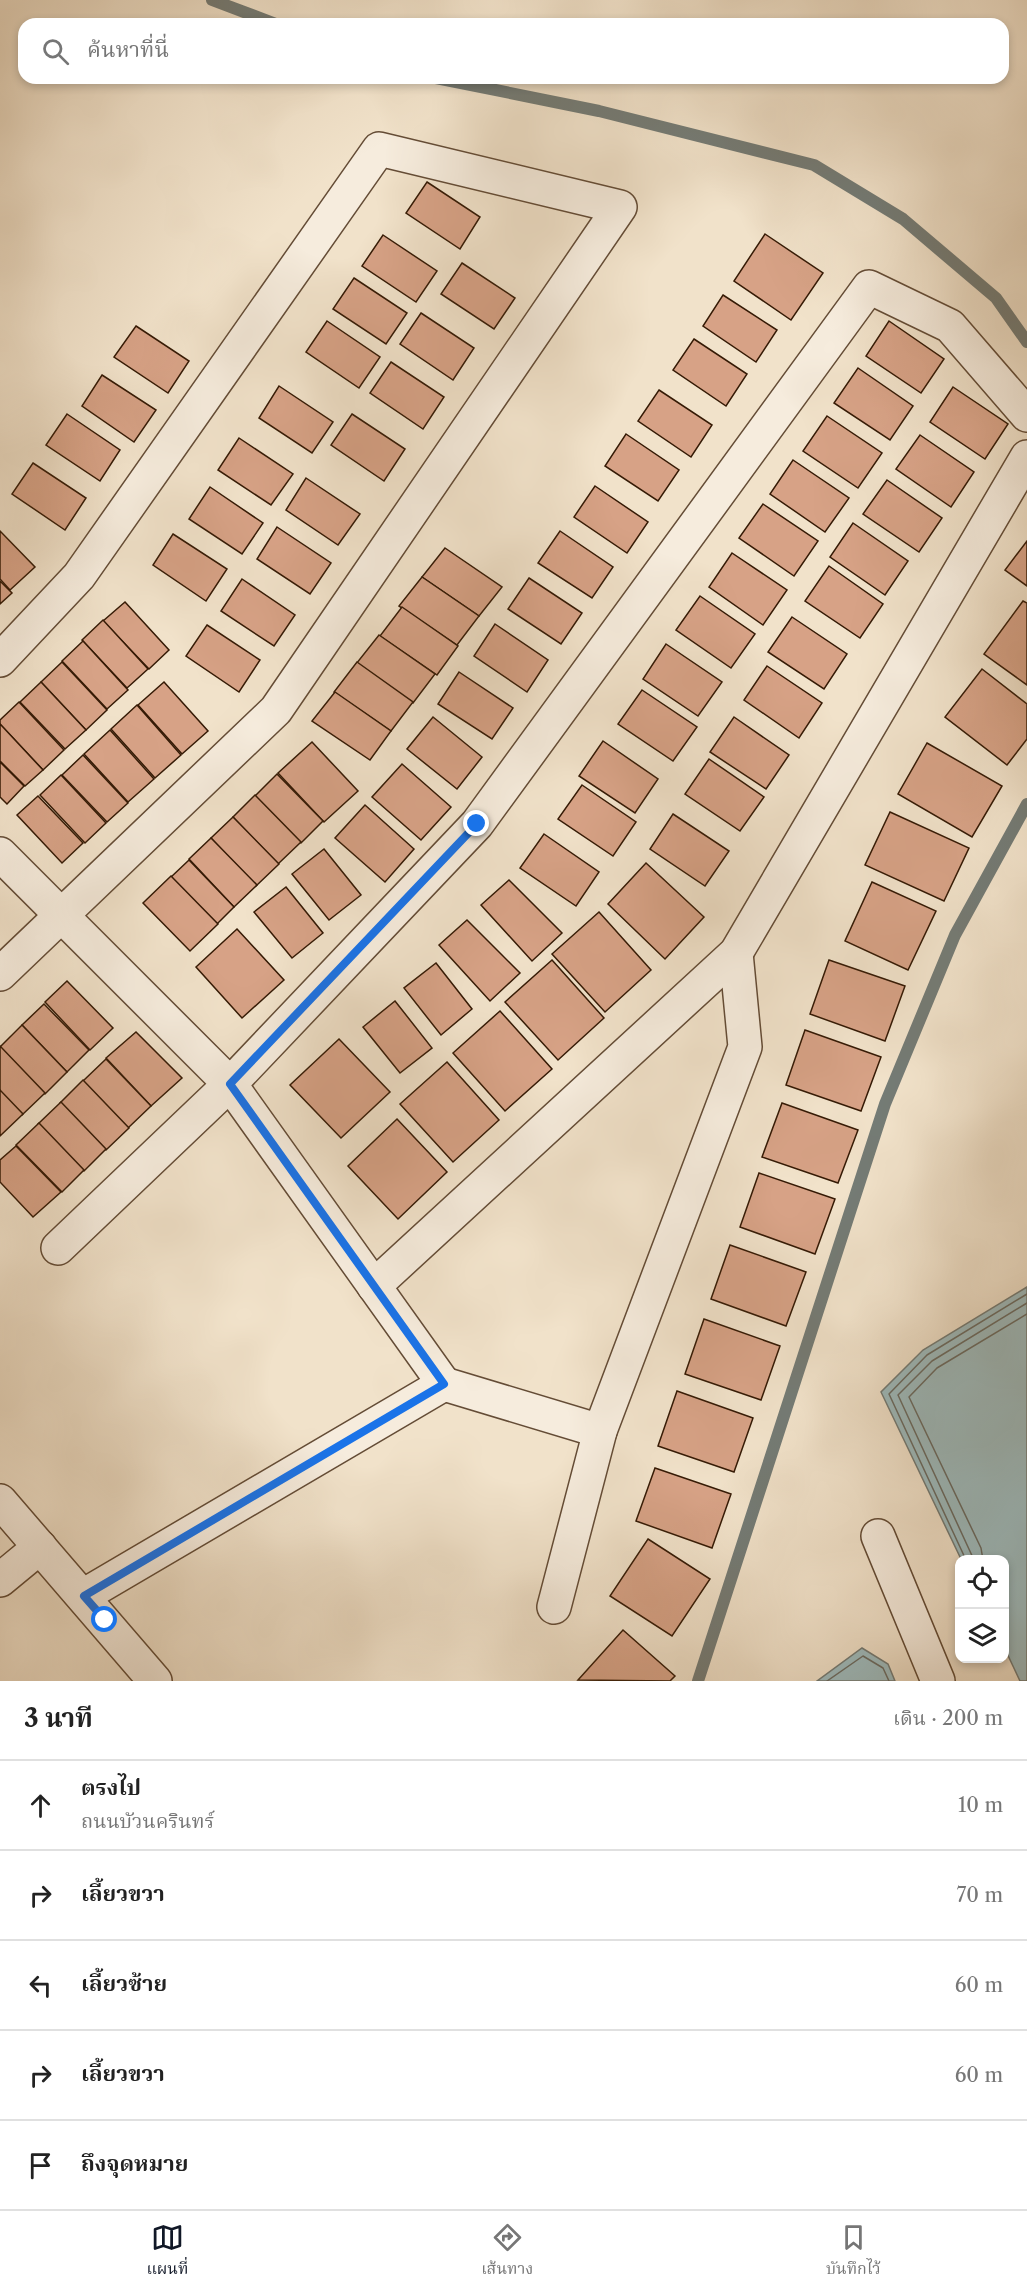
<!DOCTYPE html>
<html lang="th">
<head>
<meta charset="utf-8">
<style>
	:root { --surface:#fff; --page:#f2f2f2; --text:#222; --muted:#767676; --line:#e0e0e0; --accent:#111827 }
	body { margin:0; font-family:"Libre Caslon Text","Noto Serif Thai",serif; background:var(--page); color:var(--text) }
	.controls { position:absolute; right:18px; bottom:18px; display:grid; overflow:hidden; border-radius:12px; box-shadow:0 3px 9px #0003 }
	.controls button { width:54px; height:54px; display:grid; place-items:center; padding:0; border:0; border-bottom:2px solid var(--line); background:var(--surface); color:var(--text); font:30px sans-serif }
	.stop { position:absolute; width:18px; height:18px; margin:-14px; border:4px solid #1a73e8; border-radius:50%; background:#fff }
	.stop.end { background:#1a73e8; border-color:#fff; box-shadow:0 2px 6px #0008 }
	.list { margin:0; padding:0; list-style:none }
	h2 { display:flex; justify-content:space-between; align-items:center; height:78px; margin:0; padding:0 24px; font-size:26px }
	h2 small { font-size:20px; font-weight:400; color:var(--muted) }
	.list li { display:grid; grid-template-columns:39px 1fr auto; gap:18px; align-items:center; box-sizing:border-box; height:90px; padding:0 24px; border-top:2px solid var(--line) }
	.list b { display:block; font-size:22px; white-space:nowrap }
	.list p { margin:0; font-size:20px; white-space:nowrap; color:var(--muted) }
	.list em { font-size:20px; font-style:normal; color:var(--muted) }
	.icon { flex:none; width:33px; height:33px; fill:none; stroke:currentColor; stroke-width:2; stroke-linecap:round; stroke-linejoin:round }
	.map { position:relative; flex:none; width:1027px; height:1681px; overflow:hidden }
	.search { position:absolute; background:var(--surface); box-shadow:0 3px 9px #0003; left:18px; right:18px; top:18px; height:66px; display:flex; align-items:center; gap:15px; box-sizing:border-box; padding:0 21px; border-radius:18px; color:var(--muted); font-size:22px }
	.sheet { height:528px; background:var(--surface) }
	nav { display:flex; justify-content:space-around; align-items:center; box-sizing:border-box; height:84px; border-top:2px solid var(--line); background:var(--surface); font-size:16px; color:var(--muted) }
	nav a { display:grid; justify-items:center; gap:3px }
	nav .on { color:var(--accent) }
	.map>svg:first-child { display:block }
</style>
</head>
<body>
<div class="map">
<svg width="1027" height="1681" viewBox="0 0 1027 1681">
	<rect width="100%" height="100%" fill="#f1e2ca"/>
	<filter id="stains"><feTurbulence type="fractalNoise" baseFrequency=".00333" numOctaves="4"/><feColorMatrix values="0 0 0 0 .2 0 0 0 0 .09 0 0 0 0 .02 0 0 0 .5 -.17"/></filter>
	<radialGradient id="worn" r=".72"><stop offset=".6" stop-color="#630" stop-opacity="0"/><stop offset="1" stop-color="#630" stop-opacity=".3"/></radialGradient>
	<g fill="#9ebcbf" stroke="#747b75" stroke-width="1.5">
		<path d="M1027,1287v394h-7l-15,-32 -1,-89 -43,-1 -80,-167 42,-42z"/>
		<path d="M862,1648l26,16 7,17h-78z"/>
	</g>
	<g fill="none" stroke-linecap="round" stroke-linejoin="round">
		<g stroke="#6a6b62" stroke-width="1.5">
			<path d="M966,1560l-77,-166 38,-39 100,-61"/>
			<path d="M974,1560l-76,-165 34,-34 95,-58"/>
			<path d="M983,1560l-2,-12 -72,-151 28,-29 90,-54"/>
			<path d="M827,1681l36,-25 20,12 6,13"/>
		</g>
		<g stroke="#747b75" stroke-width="12">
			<path d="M212,0l64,24"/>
			<path d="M436,78l163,33 215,54 89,54 93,79 31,44"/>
			<path d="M698,1681l187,-577 70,-169 72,-131"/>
		</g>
	</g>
	<g fill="#d7a286" stroke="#351a05" stroke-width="1.5">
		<path d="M427,182l53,35 -20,32 -54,-36z"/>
		<path d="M765,234l58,39 -32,47 -57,-39z"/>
		<path d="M383,235l54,36 -21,31 -54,-36z"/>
		<path d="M462,263l53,35 -21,31 -53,-35z"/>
		<path d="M354,278l53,35 -21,31 -53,-35z"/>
		<path d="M723,295l54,35 -21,32 -53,-36z"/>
		<path d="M421,313l53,35 -21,32 -53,-36z"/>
		<path d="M327,321l53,36 -21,31 -53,-36z"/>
		<path d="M889,321l55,38 -23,34 -55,-37z"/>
		<path d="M136,326l53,35 -21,32 -54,-36z"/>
		<path d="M694,339l53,35 -21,32 -53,-36z"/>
		<path d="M391,362l53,35 -21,32 -53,-36z"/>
		<path d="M858,368l55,38 -23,34 -56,-37z"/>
		<path d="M102,375l54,35 -22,32 -52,-36z"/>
		<path d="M279,386l54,36 -21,31 -53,-35z"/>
		<path d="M953,387l55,37 -23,35 -55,-37z"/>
		<path d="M659,390l53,35 -21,32 -53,-36z"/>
		<path d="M67,414l53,36 -20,31 -54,-36z"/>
		<path d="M352,414l53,35 -21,32 -53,-36z"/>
		<path d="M827,416l55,37 -24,35 -55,-37z"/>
		<path d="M626,434l53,36 -21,31 -53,-35z"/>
		<path d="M920,435l54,37 -23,35 -55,-38z"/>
		<path d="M239,438l54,36 -22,31 -53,-35z"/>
		<path d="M793,460l56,38 -24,34 -55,-38z"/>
		<path d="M33,463l53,35 -21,32 -53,-36z"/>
		<path d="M306,478l54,36 -22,31 -52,-35z"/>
		<path d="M887,480l55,38 -23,34 -56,-38z"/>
		<path d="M595,486l53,36 -21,31 -53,-36z"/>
		<path d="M210,487l53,36 -21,31 -53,-35z"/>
		<path d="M763,504l55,37 -24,35 -55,-38z"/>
		<path d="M853,523l55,38 -23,34 -55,-38z"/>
		<path d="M277,527l54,36 -21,31 -53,-35z"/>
		<path d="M0,531l35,36 -25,23 -10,-11z"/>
		<path d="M560,531l53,36 -21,31 -54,-35z"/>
		<path d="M173,534l54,35 -21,32 -53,-36z"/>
		<path d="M1027,541v45l-22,-16z"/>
		<path d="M445,548l57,39 -23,29 -57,-39z"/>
		<path d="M732,553l55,37 -24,35 -54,-38z"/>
		<path d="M829,566l54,38 -23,34 -55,-37z"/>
		<path d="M422,577l57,39 -22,29 -58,-39z"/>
		<path d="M529,578l53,35 -21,31 -53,-35z"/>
		<path d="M242,579l53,36 -21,31 -53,-35z"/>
		<path d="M0,581l12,12 -12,11z"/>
		<path d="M700,596l55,38 -24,34 -55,-38z"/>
		<path d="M1023,601l4,2v82l-43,-31z"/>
		<path d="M125,602l44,48 -20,19 -46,-48z"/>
		<path d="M402,607l56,39 -21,29 -57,-39z"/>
		<path d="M792,617l55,37 -23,35 -56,-37z"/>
		<path d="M103,620l45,49 -21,19 -45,-48z"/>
		<path d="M495,624l53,36 -21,32 -53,-36z"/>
		<path d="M207,625l53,35 -21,32 -53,-36z"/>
		<path d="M379,635l56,39 -22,29 -57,-39z"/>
		<path d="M83,641l45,49 -21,19 -45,-48z"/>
		<path d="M666,644l56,38 -24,34 -55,-37z"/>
		<path d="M62,662l45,48 -21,20 -45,-48z"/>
		<path d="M357,662l56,40 -22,29 -57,-39z"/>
		<path d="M767,666l55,37 -23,35 -55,-38z"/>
		<path d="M982,669l45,35v35l-20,26 -62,-48z"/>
		<path d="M459,672l54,36 -21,31 -54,-35z"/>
		<path d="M41,682l45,48 -21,19 -45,-47z"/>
		<path d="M164,682l44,49 -26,23 -44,-49z"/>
		<path d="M642,690l55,37 -24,34 -55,-37z"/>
		<path d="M335,692l56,39 -21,29 -58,-39z"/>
		<path d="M19,702l45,48 -21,20 -43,-46v-4z"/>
		<path d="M137,705l44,50 -26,23 -44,-49z"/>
		<path d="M433,717l49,40 -25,32 -50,-40z"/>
		<path d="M734,717l55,38 -23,34 -56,-37z"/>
		<path d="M0,724l43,46 -18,16 -25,-25z"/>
		<path d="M110,730l44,49 -26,23 -44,-48z"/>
		<path d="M603,741l55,38 -23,34 -56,-37z"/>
		<path d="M312,742l46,49 -34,31 -46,-49z"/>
		<path d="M927,743l75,43 -30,51 -74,-43z"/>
		<path d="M83,755l45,48 -21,19 -45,-47z"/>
		<path d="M709,759l55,38 -24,34 -55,-37z"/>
		<path d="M0,762l24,24 -17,18 -7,-7z"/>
		<path d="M402,764l49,43 -30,33 -49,-43z"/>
		<path d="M277,774l46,47 -22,22 -46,-47z"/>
		<path d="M61,775l45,48 -21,20 -45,-48z"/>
		<path d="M582,785l54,37 -23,34 -55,-37z"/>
		<path d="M255,795l46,47 -23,22 -45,-47z"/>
		<path d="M38,796l45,47 -21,20 -45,-48z"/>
		<path d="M365,805l49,44 -29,33 -50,-44z"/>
		<path d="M890,812l79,36 -25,53 -79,-36z"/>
		<path d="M673,814l56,37 -24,35 -55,-37z"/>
		<path d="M233,817l46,47 -23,22 -45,-48z"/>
		<path d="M544,834l55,38 -23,34 -56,-38z"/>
		<path d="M211,838l46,47 -23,22 -45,-48z"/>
		<path d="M324,849l37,46 -32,25 -37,-46z"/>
		<path d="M189,860l45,47 -18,18 -46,-47z"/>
		<path d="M646,863l58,54 -39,42 -57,-55z"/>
		<path d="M171,876l47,48 -28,27 -47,-48z"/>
		<path d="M509,880l53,53 -30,28 -51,-56z"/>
		<path d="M872,882l64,29 -28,59 -63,-29z"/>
		<path d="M286,887l37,46 -31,25 -38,-46z"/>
		<path d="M599,912l52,58 -46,42 -53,-58z"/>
		<path d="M467,920l53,53 -30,28 -51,-56z"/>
		<path d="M237,929l47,51 -42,38 -46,-51z"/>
		<path d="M552,960l52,58 -46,42 -53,-58z"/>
		<path d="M829,960l76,26 -20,55 -75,-27z"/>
		<path d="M436,963l36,46 -31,26 -37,-47z"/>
		<path d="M67,981l46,47 -23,22 -45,-48z"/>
		<path d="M395,1001l37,47 -32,25 -37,-46z"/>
		<path d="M44,1004l45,46 -22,22 -45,-47z"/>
		<path d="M500,1011l52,58 -47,42 -52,-58z"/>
		<path d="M22,1025l45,47 -22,22 -45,-47z"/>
		<path d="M805,1030l76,27 -20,54 -75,-26z"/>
		<path d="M136,1032l46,46 -31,28 -45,-48z"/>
		<path d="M339,1039l51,53 -49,46 -51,-53z"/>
		<path d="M0,1046l45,47 -23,22 -22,-23z"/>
		<path d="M106,1059l45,47 -23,22 -45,-47z"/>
		<path d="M447,1062l52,58 -46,42 -53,-58z"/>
		<path d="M83,1080l46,48 -23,22 -46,-47z"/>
		<path d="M0,1090l23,24 -23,22z"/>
		<path d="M61,1102l45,47 -22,22 -46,-47z"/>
		<path d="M782,1103l76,27 -20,53 -76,-26z"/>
		<path d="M397,1119l50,53 -49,47 -50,-53z"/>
		<path d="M39,1123l45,47 -22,22 -46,-47z"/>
		<path d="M16,1146l45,46 -28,25 -33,-35v-22z"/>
		<path d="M759,1173l76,26 -20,55 -75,-27z"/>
		<path d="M730,1245l76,27 -20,54 -75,-27z"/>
		<path d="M704,1319l76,27 -19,54 -76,-26z"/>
		<path d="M677,1391l76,27 -19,54 -76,-26z"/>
		<path d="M655,1468l76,26 -19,54 -76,-27z"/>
		<path d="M648,1539l62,40 -38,57 -62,-40z"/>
		<path d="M623,1630l52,46 -5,5 -92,-1z"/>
	</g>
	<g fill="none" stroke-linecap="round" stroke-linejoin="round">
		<g stroke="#644c36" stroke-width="36">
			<g id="minor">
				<path d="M0,660l79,-84 300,-427 241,58 -344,503 -276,264"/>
				<path d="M0,854l230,230 214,300"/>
				<path d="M58,1248l172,-164 247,-260 392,-537 81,39 77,89"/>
				<path d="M374,1286l362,-333 291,-496"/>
				<path d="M878,1536l60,145"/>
				<path d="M0,1580l40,-33"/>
				<path d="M83,1596l361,-212 156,47"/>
				<path d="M554,1607l46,-176 145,-384 -9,-94"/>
			</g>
		</g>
		<g stroke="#644c36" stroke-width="36">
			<path id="tertiary" d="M0,1501l155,180"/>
		</g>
		<use href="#minor" stroke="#f6ecdd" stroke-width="33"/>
		<use href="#tertiary" stroke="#f6ecdd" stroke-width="33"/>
	</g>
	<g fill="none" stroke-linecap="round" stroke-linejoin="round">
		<path stroke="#1a73e8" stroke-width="8" d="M105,1620l-21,-24 360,-212 -214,-300 247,-260"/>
	</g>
	<rect width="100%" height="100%" filter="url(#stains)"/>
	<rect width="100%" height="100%" fill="url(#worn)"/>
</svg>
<div class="controls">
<button><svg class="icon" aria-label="locate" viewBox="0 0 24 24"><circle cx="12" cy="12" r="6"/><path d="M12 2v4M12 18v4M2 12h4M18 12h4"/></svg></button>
<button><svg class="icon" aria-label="layers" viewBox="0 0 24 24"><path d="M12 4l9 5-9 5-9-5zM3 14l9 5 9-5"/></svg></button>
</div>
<div class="stop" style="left:105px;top:1620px"></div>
<div class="stop end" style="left:477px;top:824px"></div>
<div class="search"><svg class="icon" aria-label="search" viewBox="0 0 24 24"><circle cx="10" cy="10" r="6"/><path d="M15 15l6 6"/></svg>ค้นหาที่นี่</div>
</div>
<section class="sheet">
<h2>3 นาที<small>เดิน · 200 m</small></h2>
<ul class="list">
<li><svg class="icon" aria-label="ahead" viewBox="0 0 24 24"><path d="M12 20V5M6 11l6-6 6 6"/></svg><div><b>ตรงไป</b><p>ถนนบัวนครินทร์</p></div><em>10 m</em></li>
<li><svg class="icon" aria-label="right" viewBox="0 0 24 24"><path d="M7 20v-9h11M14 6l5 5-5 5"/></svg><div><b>เลี้ยวขวา</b></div><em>70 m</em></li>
<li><svg class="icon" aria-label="left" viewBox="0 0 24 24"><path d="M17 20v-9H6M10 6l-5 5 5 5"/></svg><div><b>เลี้ยวซ้าย</b></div><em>60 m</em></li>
<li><svg class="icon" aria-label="right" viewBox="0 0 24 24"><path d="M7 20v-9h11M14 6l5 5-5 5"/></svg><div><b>เลี้ยวขวา</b></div><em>60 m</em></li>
<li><svg class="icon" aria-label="arrive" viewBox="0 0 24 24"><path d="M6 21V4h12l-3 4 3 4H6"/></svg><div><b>ถึงจุดหมาย</b></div></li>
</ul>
</section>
<nav>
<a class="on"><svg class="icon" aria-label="map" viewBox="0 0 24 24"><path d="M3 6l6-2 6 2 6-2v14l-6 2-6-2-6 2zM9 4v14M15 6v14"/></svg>แผนที่</a>
<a><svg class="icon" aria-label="directions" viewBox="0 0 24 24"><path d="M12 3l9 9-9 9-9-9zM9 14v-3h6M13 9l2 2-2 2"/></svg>เส้นทาง</a>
<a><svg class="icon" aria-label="saved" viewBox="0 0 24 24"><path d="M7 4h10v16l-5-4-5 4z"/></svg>บันทึกไว้</a>
</nav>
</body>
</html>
